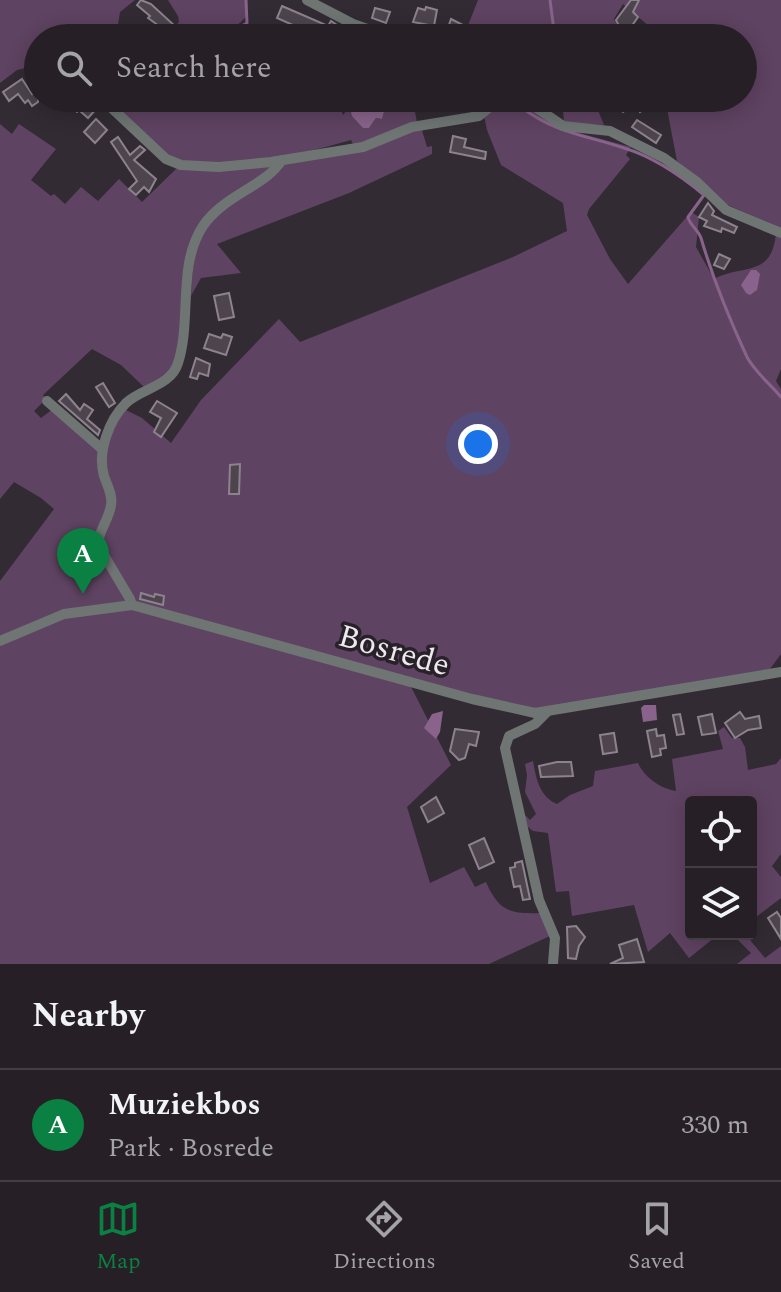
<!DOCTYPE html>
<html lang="en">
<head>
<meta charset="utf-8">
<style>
	:root { --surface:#262026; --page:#2e282e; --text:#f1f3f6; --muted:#a4a3a7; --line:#423e43; --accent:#0b8043 }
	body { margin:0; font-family:Spectral,serif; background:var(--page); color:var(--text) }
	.controls { position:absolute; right:24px; bottom:24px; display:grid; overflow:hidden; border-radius:8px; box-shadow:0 4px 20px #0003 }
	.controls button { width:72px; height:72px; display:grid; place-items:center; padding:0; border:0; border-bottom:2px solid var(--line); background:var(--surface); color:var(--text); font:40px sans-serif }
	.you { position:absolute; left:478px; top:444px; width:28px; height:28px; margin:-20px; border:6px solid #fff; border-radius:50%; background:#1a73e8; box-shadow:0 0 0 12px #1a73e833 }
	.badge { display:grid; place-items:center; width:52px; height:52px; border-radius:50%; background:var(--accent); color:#fff; font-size:26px; font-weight:700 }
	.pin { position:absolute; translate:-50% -66px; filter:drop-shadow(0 2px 4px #0008) }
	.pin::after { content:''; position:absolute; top:42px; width:28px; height:24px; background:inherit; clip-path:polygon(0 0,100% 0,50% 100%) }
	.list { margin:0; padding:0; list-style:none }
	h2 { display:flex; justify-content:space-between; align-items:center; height:104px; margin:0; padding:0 32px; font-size:34px }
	h2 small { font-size:26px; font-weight:400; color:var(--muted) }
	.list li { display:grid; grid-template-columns:52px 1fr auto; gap:24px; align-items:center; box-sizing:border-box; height:112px; padding:0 32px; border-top:2px solid var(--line) }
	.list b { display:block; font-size:30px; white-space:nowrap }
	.list p { margin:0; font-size:26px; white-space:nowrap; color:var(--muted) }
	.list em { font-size:26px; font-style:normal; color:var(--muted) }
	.icon { flex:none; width:44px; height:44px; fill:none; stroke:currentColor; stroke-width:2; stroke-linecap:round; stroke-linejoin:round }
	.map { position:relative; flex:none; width:781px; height:964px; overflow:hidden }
	.search { position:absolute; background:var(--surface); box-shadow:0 4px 20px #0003; left:24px; right:24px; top:24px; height:88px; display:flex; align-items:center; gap:20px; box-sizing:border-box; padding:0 28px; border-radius:44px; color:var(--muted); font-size:30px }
	.sheet { height:216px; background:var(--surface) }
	nav { display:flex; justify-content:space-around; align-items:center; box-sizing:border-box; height:112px; border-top:2px solid var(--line); background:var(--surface); font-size:22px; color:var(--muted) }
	nav a { display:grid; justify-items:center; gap:4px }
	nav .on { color:var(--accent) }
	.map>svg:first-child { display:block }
</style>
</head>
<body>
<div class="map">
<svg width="781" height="964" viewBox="0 0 781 964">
	<rect width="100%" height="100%" fill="#322b33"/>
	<g fill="#5f4362">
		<path d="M0,0h135l-15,12 -2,13 8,7 23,6h-111v27l-21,5 -17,13z"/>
		<path d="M168,0h77l1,17 -15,14 7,7h-75l16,-16 -1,-6z"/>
		<path d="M478,0h303v228l-58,-25 -46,-42 -12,-63h78v-60h-80l-40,-34 -9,15 10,19h-161z"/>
		<path d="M104,98h188l27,4 18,-3 6,16 5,-6 15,19h6l7,-10 6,1 4,-13 5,1 -1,4 25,1 3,16 3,-1 6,20 5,-1v8l-83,39 -132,51 24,29 -40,5 -10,18c4,-79 17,-78 78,-119l-3,-2c-22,12 -49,26 -63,48 -28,42 -7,121 -32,149 -7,7 -18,11 -27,15l-23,-22 -29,-16 -49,46 3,4 -12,12 7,7 12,-9 46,40 2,22 7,30 5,-1c-12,-37 -11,-58 11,-91l18,9 29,25 30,-43 78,-81 21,23 213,-85 54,-26 -4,-28 -62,-38 -14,-35 -3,-14 21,-18h12l36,28 78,21 -5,8 4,4 -41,50 -2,6 23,44 18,25 63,-72 8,5 -3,30 18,32c29,-15 58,-1 62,-46l5,2v134l-5,12 5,8v265l-11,15 -235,41 -17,-2 -111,-29 44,86 -44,42 23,76 34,-16 11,20 11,-5c13,30 25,32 55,31l9,23 -61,28h-489v-383l54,-72 -13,-11 -27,-16 -14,17v-375l12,10 7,-10 37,25 -25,31 20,16 3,-2 11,10 16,-17 17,14 21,-22 23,23 35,-34 53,1 60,-10 63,-15 -2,-4c-44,12 -142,41 -183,17 -22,-12 -45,-41 -64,-59z"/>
		<path d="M562,98h31l11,27 -40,-2z"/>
		<path d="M724,727l8,11h8l5,9 3,23 28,-6 5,-6v96l-9,12 9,11v21l-30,23v-119h-60v132h28l-30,24 -19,-25 -22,19 -14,-47 -62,11 -3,-25 -13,1 -8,-59 -15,-2 -10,-8 -1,-11 8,8 6,-6 -11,-22 2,-17 -2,-11 8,-3c3,18 7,36 24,43l13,-9 23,-9 2,-15 43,-8c6,14 23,26 38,28l-4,-32 51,-10 -5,-18z"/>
		<path d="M732,934h13l20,24 16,-12v18h-44l14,-11z"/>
	</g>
	<g fill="#89638c">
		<path d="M347,98h41l-6,21 -6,-1 -7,10h-6l-11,-12z"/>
		<path d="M751,270h5l4,4 -3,16 -7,5 -4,-2 -5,-8z"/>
		<path d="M644,705h12l1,15 -14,2 -2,-14z"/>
		<path d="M443,711l-3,21 -4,7 -12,-11 8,-14z"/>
	</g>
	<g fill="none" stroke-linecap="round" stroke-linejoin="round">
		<g stroke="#89638c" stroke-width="3">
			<path d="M550,0l5,38"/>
			<path d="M239,38l-6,-7 14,-8 -1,-23"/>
			<path d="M313,98h17"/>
			<path d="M521,107c34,26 64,28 103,41 30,9 56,27 80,47l-16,22c2,9 10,12 13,21 12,41 28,80 46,119 8,15 23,27 34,40"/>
		</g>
	</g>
	<g fill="#4d444d" stroke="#8d838e" stroke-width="2">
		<path d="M141,0l10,4 25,23 -6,7 -22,-16 2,-2 -13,-11z"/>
		<path d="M631,0h8l-6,12 5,5 -7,10 6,11h-12l-9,-18z"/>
		<path d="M282,6l46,20 3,-5 6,4 -4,6 13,7h-19l-13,-8 -8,-2 -2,2 -27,-12z"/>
		<path d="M426,7l11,3 -3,16 -21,-4 5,-14 7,2z"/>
		<path d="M375,8l15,4 -4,11 -14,-5z"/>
		<path d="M451,19l14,7 -4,12 -11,-3 1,-3 -4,-1z"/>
		<path d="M22,79l10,15 6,-8v16l-6,4 -4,-6 -3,3 -7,-9 -9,7 -6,-9z"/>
		<path d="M67,98h11l8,7 7,-7 5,9 -10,11 -9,-8 -2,2 -6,-5 3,-3z"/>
		<path d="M629,98h14l5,7 -8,7 -6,-7 -11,7 -4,-6z"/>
		<path d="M96,119l11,11 -12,13 -11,-11z"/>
		<path d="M637,120l24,15 -5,8 -24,-16z"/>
		<path d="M453,136l13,3 -2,8 22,5 -1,7 -35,-7z"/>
		<path d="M118,137l12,18 10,-9 5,4 -11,10 22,19 -7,13 -5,-5 -8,8 -7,-6 8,-8 -26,-39z"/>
		<path d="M708,203l6,8 -2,4 25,12 -3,6 -12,-5 -1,4 -17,-6 3,-5 -8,-4z"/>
		<path d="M719,254l11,5 -6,10 -10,-4z"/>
		<path d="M229,293l5,24 -15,3 -5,-24z"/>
		<path d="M209,334l12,4 2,-4 9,3 -6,18 -22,-7z"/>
		<path d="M196,358l14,6 -2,12 -9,-3 -2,6 -7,-2z"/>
		<path d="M103,383l12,20 -6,4 -13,-20z"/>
		<path d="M66,394l14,16 4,-6 9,6 -6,9 13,11 -2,5 -39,-34z"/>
		<path d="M157,401l20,12 -16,24 -7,-5 7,-14 -11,-6z"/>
		<path d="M240,464l-1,30h-10l1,-29z"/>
		<path d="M141,593l13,4 1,-3 9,2 -1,9 -23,-6z"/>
		<path d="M740,712l5,7 14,-3 2,12 -13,2 -13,8 -10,-15z"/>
		<path d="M680,714l4,20 -7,1 -4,-20z"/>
		<path d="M712,714l4,19 -14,2 -4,-18z"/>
		<path d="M455,729l24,3 -3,14 -7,-2 -4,14 -6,2 -9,-9z"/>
		<path d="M656,729l1,7 7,-1 2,13 -6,1 1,6 -9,2 -5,-26z"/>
		<path d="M614,733l3,19 -14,2 -3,-19z"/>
		<path d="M557,762h14l2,14 -32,1 -2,-11z"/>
		<path d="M436,797l8,16 -16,9 -7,-15z"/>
		<path d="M484,838l10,24 -15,7 -10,-24z"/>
		<path d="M522,861l8,38 -7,1 -3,-14 -6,1 -4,-19 5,-1v-4z"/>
		<path d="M777,912l4,6v21l-13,-21z"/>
		<path d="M576,926l9,11 -6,9 -3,13 -8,-1 -1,-31z"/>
		<path d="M637,939l7,23 -34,2 13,-6 -4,-13z"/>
	</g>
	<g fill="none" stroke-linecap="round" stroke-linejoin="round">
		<g stroke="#6e7573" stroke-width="10">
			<path d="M307,0l46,24 40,14"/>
			<path d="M101,98l65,61 15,6 38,2 52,-5 92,-15 49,-20 67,-11 22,-18"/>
			<path d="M522,98l41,28 47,5 54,27 33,24 29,28 55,23"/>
			<path d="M47,401l55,48"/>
			<path d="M132,605l-2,-6 -32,-54c0,-14 11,-25 13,-40 2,-10 -4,-20 -7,-29 -7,-24 5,-56 22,-73 16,-15 45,-17 52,-40 14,-43 -1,-98 25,-137 21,-31 63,-40 79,-66"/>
			<path d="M0,641l64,-27 68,-9 340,94 63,14 246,-41"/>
			<path d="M547,712l-12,12 -26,12 -4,12 34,152 16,38 -2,26"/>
		</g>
	</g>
	<g text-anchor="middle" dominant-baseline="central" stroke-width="7" stroke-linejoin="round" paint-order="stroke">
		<g font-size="32" fill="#ede8ed" stroke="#282129">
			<text transform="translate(394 651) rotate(16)">Bosrede</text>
		</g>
	</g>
</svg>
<div class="controls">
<button><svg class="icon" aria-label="locate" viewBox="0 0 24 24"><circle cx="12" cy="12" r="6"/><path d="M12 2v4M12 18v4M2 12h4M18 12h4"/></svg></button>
<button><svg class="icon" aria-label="layers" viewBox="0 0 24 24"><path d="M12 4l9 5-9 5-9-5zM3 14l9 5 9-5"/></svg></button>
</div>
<div class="you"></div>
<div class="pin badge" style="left:83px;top:594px">A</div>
<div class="search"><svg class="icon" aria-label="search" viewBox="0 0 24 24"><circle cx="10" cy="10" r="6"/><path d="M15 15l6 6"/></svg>Search here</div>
</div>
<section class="sheet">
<h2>Nearby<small></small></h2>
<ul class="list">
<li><span class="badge">A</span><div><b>Muziekbos</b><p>Park · Bosrede</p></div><em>330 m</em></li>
</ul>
</section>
<nav>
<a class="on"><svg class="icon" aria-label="map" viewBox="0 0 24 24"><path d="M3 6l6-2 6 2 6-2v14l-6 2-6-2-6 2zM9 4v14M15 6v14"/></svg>Map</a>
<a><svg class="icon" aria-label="directions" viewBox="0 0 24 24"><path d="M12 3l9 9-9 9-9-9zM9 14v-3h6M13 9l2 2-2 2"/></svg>Directions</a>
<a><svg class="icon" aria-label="saved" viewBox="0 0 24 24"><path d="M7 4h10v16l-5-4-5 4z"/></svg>Saved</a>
</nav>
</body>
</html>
